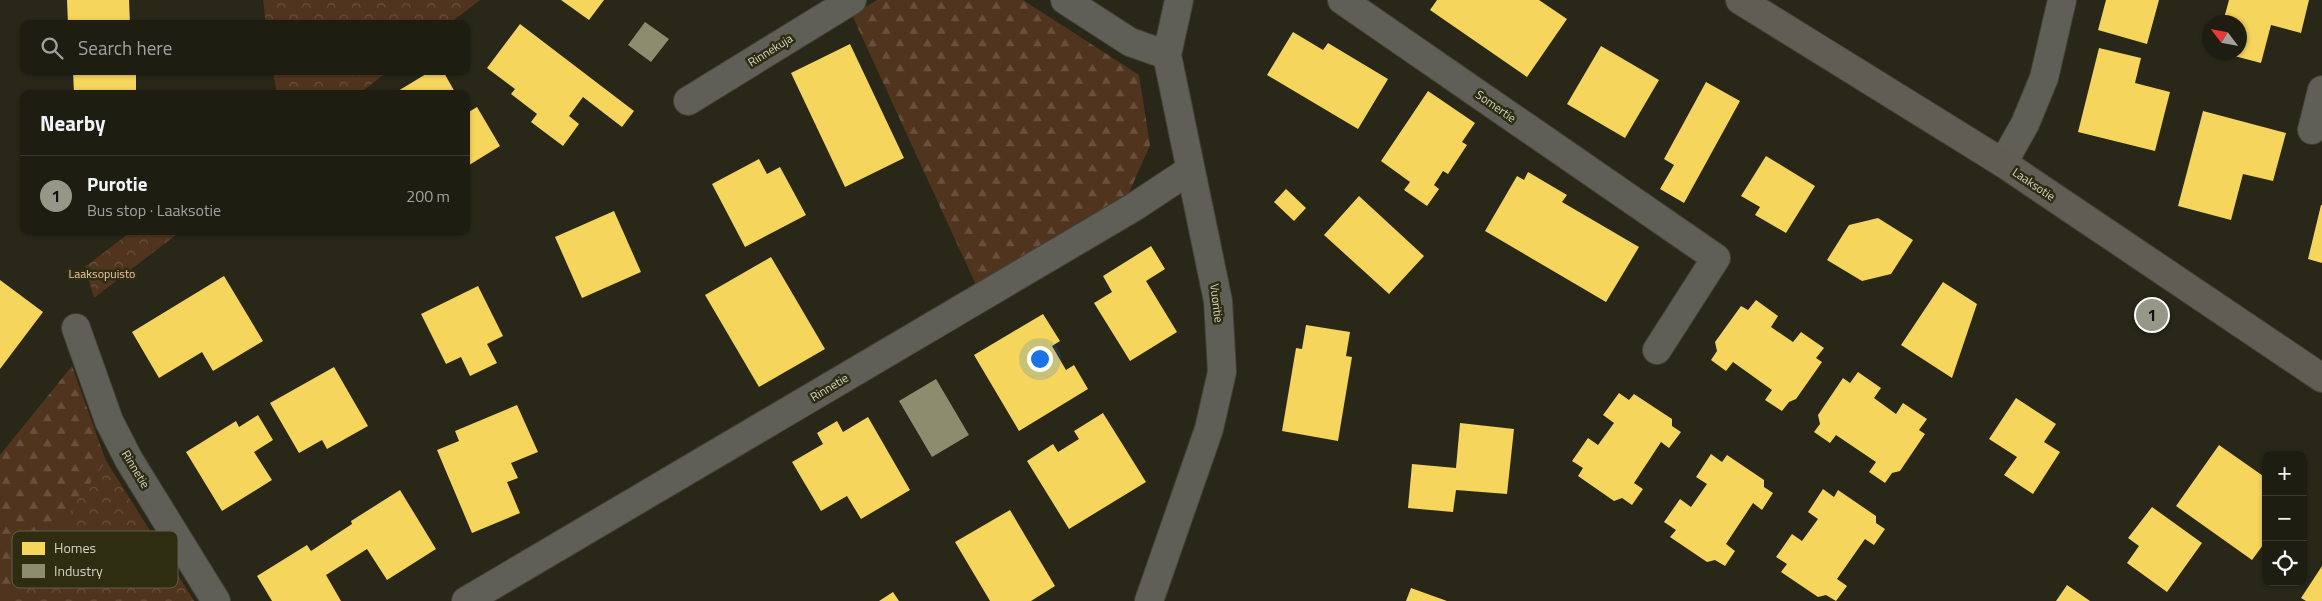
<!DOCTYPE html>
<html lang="en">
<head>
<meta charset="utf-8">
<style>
	:root { --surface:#1e1d12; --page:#26261b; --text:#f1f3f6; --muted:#a1a29f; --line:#3c3b32; --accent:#979787 }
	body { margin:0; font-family:"Titillium Web",sans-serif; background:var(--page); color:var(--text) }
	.controls { position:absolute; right:15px; bottom:15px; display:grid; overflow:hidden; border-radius:10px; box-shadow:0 1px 4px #0004 }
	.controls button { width:45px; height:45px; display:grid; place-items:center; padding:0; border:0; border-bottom:1px solid var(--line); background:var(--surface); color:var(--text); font:25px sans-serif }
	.compass { position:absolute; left:2202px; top:15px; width:45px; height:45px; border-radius:50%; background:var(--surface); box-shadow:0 1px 4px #0004; rotate:302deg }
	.you { position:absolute; left:1039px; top:358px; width:18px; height:18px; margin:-12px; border:4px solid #fff; border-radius:50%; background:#1a73e8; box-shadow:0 0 0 8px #1a73e833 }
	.badge { display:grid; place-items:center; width:32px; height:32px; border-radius:50%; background:var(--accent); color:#111; font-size:16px; font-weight:700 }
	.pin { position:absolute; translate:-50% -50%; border:2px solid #fff; box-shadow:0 1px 5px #0006 }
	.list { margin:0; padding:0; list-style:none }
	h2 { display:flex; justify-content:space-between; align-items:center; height:65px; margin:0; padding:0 20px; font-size:21px }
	h2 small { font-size:16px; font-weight:400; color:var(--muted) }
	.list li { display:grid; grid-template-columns:32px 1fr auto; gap:15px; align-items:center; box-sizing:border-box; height:80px; padding:0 20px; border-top:1px solid var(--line) }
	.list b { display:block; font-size:19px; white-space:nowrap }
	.list p { margin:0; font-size:16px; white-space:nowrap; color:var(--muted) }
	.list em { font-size:16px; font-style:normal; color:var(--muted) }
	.icon { flex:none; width:28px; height:28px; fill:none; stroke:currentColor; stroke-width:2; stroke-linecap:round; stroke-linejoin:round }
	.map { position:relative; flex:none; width:2322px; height:601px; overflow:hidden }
	.search { position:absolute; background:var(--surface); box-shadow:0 1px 4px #0004; left:20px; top:20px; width:450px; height:55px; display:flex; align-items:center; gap:12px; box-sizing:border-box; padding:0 18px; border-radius:10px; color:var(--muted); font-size:19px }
	.panel { position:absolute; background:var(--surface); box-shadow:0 1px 4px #0004; left:20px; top:90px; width:450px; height:145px; border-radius:10px }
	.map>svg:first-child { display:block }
</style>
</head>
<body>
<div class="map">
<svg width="2322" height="601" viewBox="0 0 2322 601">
	<defs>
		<pattern id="forest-firs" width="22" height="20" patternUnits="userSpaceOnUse" patternTransform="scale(1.25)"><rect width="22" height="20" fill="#51341e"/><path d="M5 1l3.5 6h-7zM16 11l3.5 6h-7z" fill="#69503d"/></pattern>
		<pattern id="park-crowns" width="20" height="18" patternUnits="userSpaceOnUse" patternTransform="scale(1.25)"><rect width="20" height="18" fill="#51341e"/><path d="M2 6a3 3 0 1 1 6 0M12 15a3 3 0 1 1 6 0" fill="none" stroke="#69503d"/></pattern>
	</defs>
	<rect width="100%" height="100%" fill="#282718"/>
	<g fill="url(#forest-firs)">
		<path d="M877,0h146l116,75 11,70 -22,50 -152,90 -124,-270z"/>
		<path d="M72,366l34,95 88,140h-194v-146z"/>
	</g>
	<g fill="url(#park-crowns)">
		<path d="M263,0h217l-31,24h-183z"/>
		<path d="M273,71h115l-29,23h-82z"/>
		<path d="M132,231h49l-87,67 -9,-31z"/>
		<path d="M106,461l88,140h-188z"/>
	</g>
	<g fill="#f6d55c">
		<path d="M67,0h62l1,24h-62z"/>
		<path d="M561,0h43l-15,20z"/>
		<path d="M1437,0h102l28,19 -40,58 -97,-67z"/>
		<path d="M2106,0h53l-12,44 -49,-14z"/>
		<path d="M2229,0h80l-8,33 -30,-8 -10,38 -38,-10 17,-1v-30h-17z"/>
		<path d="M520,24l114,87 -12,16 -39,-30 -14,19 10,8 -16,22 -32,-24 6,-8 -26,-20 4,-5 -28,-21z"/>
		<path d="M1293,32l30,18 5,-7 60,36 -30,50 -91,-54z"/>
		<path d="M850,44l54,114 -59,29 -54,-114z"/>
		<path d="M1601,46l58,34 -34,58 -58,-34z"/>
		<path d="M2099,48l42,10 -6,25 35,9 -15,59 -77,-19z"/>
		<path d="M73,71h63v23h-62z"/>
		<path d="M431,71h12l13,23h-63z"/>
		<path d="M1706,82l34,19 -56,102 -24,-14 14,-24 -10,-6z"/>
		<path d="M1428,91l47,32 -13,19 5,3 -19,29 -5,-3 -9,14 5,4 -12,17 -23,-16 6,-8 -29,-21z"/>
		<path d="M477,107l23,39 -34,21v-57l1,3z"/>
		<path d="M2203,111l83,22 -13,48 -30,-7 -12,46 -53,-14z"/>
		<path d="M1766,156l49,30 -29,47 -31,-18 5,-8 -19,-11z"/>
		<path d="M759,159l8,15 13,-7 26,48 -61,32 -33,-63z"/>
		<path d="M1528,172l39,23 -5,7 77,45 -33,55 -121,-71 32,-55 7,4z"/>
		<path d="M1286,189l20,19 -12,13 -20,-19z"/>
		<path d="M1359,196l65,60 -35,38 -65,-59z"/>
		<path d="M2321,205h1v58l-14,-4z"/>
		<path d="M614,211l27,61 -59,26 -27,-61z"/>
		<path d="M1878,218l35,22 -22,34 -29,7 -35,-21 22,-35z"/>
		<path d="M1151,246l14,23 -19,12 31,51 -47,29 -36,-58 18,-11 -9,-16z"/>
		<path d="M771,257l54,92 -66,38 -54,-92z"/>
		<path d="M224,276l39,65 -50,30 -11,-19 -43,26 -27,-46z"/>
		<path d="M0,280l43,32 -43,57z"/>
		<path d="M1943,282l34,22 -25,74 -51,-33z"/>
		<path d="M478,286l25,50 -16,8 10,19 -27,13 -9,-19 -15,7 -25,-50z"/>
		<path d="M1756,300l22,16 -7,11 22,15 8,-10 23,16 -8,10 6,4 -26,37 -7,3 -7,9 -17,-11 7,-10 -39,-28 -7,9 -15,-11 6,-9 -2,-9 26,-36 7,4z"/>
		<path d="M1043,314l17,27 -8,5 14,24 8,-5 14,24 -69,42 -45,-76z"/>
		<path d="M1306,325l44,7 -4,24 6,1 -14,84 -56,-10 14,-83 6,1z"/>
		<path d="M334,367l34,59 -41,23 -5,-9 -23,13 -29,-50z"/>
		<path d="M1858,372l23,16 -7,10 22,16 7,-11 24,16 -8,11 6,4 -25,37 -8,2 -7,10 -16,-11 7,-10 -40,-27 -6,8 -16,-11 6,-8 -2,-9 25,-37 7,5z"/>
		<path d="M1619,393l10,7 5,-6 38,25v7l9,6 -12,16 -8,-6 -27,41 9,6 -11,16 -10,-7 -8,3 -36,-25 5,-8 -11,-7 16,-23 10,7 16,-22 -11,-8z"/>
		<path d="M2016,398l40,26 -12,18 16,10 -27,42 -29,-19 13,-18 -28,-18z"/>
		<path d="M517,405l21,47 -27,11 7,15 -11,4 13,31 -48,20 -35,-83 22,-9 -4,-10z"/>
		<path d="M1103,413l43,69 -77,47 -42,-68 26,-17 5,8 21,-13 -5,-8z"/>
		<path d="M258,415l15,25 -19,12 18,28 -50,31 -36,-59 50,-31 3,6z"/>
		<path d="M868,417l42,73 -49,29 -14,-23 -26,15 -29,-49 31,-18 -6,-11 20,-12 6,11z"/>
		<path d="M1460,423l54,6 -7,65 -51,-4 -3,22 -45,-4 4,-44 44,4z"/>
		<path d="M2219,445l47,33v63l-14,19 -76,-54z"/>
		<path d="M1711,454l11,8 5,-7 37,25v7l9,6 -11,17 -9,-7 -27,41 9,7 -10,15 -10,-6 -8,2 -37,-25 6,-7 -12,-8 16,-23 11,8 16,-23 -11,-7z"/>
		<path d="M1823,489l11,8 4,-7 38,26v7l9,6 -11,16 -9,-6 -28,40 10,7 -11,15 -10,-6 -8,2 -37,-25 6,-8 -11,-7 16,-23 10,7 16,-22 -10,-7z"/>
		<path d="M400,490l36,59 -49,31 -20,-31 -41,26 15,26h-69l-15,-25 50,-31 4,6 41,-27 -1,-3z"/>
		<path d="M2152,507l50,36 -35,49 -40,-29 12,-17 -11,-8z"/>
		<path d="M1010,510l45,76 -24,15h-41l-35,-59z"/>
		<path d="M2322,566v35h-16l-5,-3z"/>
		<path d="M2067,585l23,16h-34z"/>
		<path d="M1411,588l36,13h-41z"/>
		<path d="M893,592l6,9h-20z"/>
	</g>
	<g fill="#8c8c6e">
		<path d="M645,22l24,17 -18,23 -23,-17z"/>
		<path d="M936,379l33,56 -37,22 -33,-56z"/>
	</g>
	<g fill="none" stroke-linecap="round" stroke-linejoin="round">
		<g stroke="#424235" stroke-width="30">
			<g id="minor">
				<path d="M1065,0l65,42 37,13"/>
				<path d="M1342,0l374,258 -59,92"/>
				<path d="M688,101l164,-101"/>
				<path d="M2312,130l10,-40"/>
				<path d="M2003,163l22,-39 19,-46 18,-78"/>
				<path d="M76,328l33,93 20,39 87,141"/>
				<path d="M466,601l668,-394 56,-37"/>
				<path d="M1149,601l60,-172 13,-57 -4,-71 -51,-246 12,-55"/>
			</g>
		</g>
		<g stroke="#424235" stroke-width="30">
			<path id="major" d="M1740,0l263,163 319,215"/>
		</g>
		<use href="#minor" stroke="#5f5e57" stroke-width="28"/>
		<use href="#major" stroke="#5f5d54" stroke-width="28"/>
	</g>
	<g text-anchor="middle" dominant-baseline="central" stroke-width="5" stroke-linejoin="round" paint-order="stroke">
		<g font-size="12" fill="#d3d3c3" stroke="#2e2d12">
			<text transform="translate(770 50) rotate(-32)">Rinnekuja</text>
			<text transform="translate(1496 106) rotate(35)">Somertie</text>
			<text transform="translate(2034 184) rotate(34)">Laaksotie</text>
			<text transform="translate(1217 303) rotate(83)">Vuoritie</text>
			<text transform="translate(829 387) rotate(-31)">Rinnetie</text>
			<text transform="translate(136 469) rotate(59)">Rinnetie</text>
		</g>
		<g font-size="12" fill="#f6c3a2" stroke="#2e2d12">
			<text x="102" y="273">Laaksopuisto</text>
		</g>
	</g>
	<rect x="12" y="531" width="166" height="57" rx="8" fill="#2e2d12" stroke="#605f47" stroke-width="1"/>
	<rect x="22" y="542" width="23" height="13" fill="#f6d55c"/>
	<rect x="22" y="564" width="23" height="14" fill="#8c8c6e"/>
	<g font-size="14" fill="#d3d3c3">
		<text x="54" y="553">Homes</text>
		<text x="54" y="576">Industry</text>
	</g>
</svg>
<div class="controls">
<button>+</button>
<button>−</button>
<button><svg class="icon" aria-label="locate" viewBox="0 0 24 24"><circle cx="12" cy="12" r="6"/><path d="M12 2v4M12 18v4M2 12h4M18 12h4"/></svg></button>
</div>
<svg class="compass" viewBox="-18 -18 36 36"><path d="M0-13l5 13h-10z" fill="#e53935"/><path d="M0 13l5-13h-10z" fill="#a1a29f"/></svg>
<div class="you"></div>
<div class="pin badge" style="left:2152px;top:315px">1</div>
<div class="search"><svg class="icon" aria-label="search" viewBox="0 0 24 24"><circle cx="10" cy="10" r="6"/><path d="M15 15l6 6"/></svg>Search here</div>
<section class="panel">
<h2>Nearby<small></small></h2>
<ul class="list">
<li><span class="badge">1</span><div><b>Purotie</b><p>Bus stop · Laaksotie</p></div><em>200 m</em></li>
</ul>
</section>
</div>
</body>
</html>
